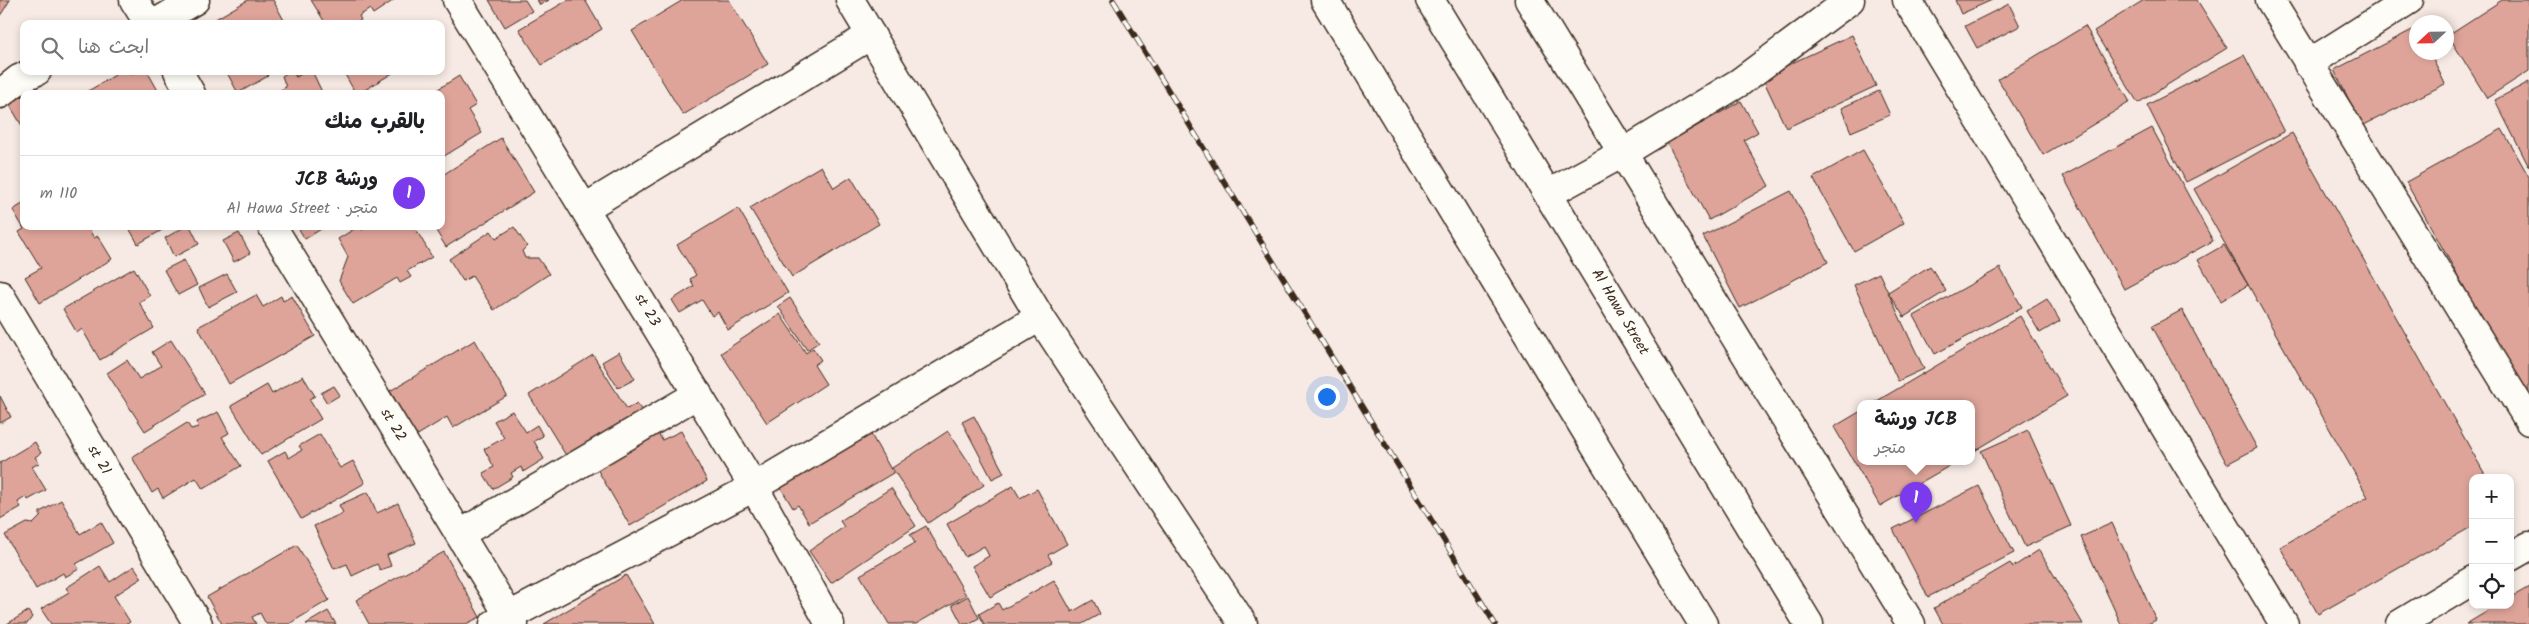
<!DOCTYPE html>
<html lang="ar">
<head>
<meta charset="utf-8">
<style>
	:root { --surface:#fff; --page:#f6f6f6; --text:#202124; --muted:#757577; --line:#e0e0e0; --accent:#7c3aed }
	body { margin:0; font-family:Kalam,"Playpen Sans Arabic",sans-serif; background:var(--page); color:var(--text); direction:rtl }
	.controls { position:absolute; right:15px; bottom:15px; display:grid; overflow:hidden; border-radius:10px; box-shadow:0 2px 8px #0003 }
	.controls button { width:45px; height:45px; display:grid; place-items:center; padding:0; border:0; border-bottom:1px solid var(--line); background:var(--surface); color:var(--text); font:25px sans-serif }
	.compass { position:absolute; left:2409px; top:15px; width:45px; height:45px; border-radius:50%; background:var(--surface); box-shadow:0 2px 8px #0003; rotate:248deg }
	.you { position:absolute; left:1326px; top:396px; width:18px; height:18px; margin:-12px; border:4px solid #fff; border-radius:50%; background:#1a73e8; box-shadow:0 0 0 8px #1a73e833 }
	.badge { display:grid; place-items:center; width:32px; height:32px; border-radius:50%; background:var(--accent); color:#fff; font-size:16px; font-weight:700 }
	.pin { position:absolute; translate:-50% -41px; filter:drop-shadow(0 1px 2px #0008) }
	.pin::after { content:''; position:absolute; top:26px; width:18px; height:15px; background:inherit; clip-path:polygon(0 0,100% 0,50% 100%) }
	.popup { position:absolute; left:1857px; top:400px; width:118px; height:65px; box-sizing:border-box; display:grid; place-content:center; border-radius:10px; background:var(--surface); filter:drop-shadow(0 1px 4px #0005); font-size:16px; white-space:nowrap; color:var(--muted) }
	.popup b { font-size:19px; color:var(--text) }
	.popup::after { content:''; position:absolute; left:50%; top:100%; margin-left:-10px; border:10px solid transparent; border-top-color:var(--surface) }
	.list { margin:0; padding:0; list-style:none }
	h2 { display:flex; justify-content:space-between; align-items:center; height:65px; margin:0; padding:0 20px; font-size:21px }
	h2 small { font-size:16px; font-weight:400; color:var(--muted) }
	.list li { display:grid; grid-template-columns:32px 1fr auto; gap:15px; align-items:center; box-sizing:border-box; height:75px; padding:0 20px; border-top:1px solid var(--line) }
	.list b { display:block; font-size:19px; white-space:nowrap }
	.list p { margin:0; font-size:16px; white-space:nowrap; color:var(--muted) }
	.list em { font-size:16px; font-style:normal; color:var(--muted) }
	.icon { flex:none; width:28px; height:28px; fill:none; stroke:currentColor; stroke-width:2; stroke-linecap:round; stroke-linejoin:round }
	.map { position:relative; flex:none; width:2529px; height:624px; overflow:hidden; direction:ltr }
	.search { position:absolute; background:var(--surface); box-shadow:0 2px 8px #0003; left:20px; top:20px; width:425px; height:55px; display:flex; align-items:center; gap:12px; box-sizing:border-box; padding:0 18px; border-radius:10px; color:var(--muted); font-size:19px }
	.panel { position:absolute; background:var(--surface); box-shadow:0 2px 8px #0003; left:20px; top:90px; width:425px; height:140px; border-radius:10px; direction:rtl }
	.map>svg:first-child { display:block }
</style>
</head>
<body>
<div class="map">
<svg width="2529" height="624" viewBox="0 0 2529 624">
	<rect width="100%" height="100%" fill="#f7eae4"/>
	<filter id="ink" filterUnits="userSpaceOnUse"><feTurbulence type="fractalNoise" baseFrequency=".02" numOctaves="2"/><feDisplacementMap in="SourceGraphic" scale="10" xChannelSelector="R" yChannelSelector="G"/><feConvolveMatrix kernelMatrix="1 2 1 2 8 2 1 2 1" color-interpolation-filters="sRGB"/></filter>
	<g filter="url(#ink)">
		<g fill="#dea49a" stroke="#3b2a1e">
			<path d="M0,0h10l-10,16z"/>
			<path d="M248,0h25l13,24h-79z"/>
			<path d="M311,0h83l-21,14 -3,-5 -11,7 2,4 -6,4h-29z"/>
			<path d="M489,0h36l7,11 -27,16z"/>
			<path d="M537,0h12l-9,5z"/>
			<path d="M568,0h17l17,29 -60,36 -23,-36z"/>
			<path d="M683,0h46l39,64 -85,51 -51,-84z"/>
			<path d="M1955,0h37l-31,14z"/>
			<path d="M2144,0h53l30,48 -89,55 -44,-72z"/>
			<path d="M2502,0h27v71l-42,27 -39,-63z"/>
			<path d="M2009,4l11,22 -43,22 -12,-22z"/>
			<path d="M2085,26l45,76 -87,53 -45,-76z"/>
			<path d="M2416,28v24h14l15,32 -83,42 -28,-56z"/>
			<path d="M1852,35l24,51 -90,42 -24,-51z"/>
			<path d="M2244,55l40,77 -98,50 -39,-77z"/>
			<path d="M122,71h7l2,3 6,-3h10l13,23h-77z"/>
			<path d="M226,71h39l3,5 -30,17z"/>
			<path d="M290,71h3l3,6 10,-6h6l11,23h-50l13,-7 -4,-11z"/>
			<path d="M293,71h13l-10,6z"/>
			<path d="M343,71h53l-38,23h-2z"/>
			<path d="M459,76l17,29 -8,5 14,23 -41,25v-64h-11z"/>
			<path d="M2529,82v85l-34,-67z"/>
			<path d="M1879,91l11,24 -39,17 -10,-24z"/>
			<path d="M24,95v34l-15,-25z"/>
			<path d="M1741,101l17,31 -14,8 25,46 -60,34 -42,-77z"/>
			<path d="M2152,128l61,113 -89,48 -61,-113z"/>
			<path d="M2502,129l27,48v227l-123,-222z"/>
			<path d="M2292,133l195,345h-14v48l-155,88 -38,-67 88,-50 -174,-308z"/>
			<path d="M501,138l33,54 -88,55 -13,-21h8v-50z"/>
			<path d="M1863,150l41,73 -50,28 -41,-73z"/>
			<path d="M821,166l13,22 17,-11 28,47 -87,53 -42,-69z"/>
			<path d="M1791,191l37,71 -88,46 -37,-72z"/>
			<path d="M24,203v23h63l7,12 4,-2 14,23 -72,44 -15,-26 16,-9 -22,-36 5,-3 -11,-19z"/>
			<path d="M738,208l50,85 -60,37 -10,-18 -6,4 -10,-16 -22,13 -8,-13 22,-14 -4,-7 6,-4 -19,-30z"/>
			<path d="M128,226h41l-31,18z"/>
			<path d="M186,226h4l9,18 -25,13 -9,-19z"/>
			<path d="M297,226h29l-21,13z"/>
			<path d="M359,226l3,4 7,-4h45l18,31 -25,14 4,6 -11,6 -3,-5 -44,26 -14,-23 9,-24 -10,-18z"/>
			<path d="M514,227l13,19 -5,5 3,7h13l11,16 -55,36 -22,-34 -9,5 -14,-22 42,-28 5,7z"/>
			<path d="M239,233l11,20 -16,9 -11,-21z"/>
			<path d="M2224,245l24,40 -27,16 -23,-41z"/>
			<path d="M184,260l13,25 -19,10 -14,-25z"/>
			<path d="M1930,266l16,25 -42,26 -16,-25z"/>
			<path d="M134,268l16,28 -11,6 15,26 -54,32 -18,-31 -5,4 -14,-24z"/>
			<path d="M2000,268l22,39 -87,47 -21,-38z"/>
			<path d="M1879,273l45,96 -26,12 -44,-96z"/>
			<path d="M227,274l10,18 -29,15 -9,-19z"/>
			<path d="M256,295l7,12 18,-11 2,5 9,-5 23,40 -86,48 -31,-57z"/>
			<path d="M790,298l29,44 -12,8 -29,-44z"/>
			<path d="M2047,299l13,22 -20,12 -13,-22z"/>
			<path d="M2182,310l75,138 -30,16 -75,-138z"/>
			<path d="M780,314l26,39 7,-5 8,12 -7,5 12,19 -59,39 -46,-70z"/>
			<path d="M2020,316l47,80 -96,57v-49h-99z"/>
			<path d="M171,340l34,54 -60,37 -38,-58 20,-13 12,19 22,-13 -9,-14z"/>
			<path d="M475,340l32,56 -54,32 -6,-11 -31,19 -26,-45z"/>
			<path d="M619,352l16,27 -17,9 -16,-26z"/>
			<path d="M593,355l34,54 10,-6 7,12 -74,47 -41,-67z"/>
			<path d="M303,376l12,20 -6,3 12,20 -60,36 -30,-49 36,-21 5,9z"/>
			<path d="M334,386l6,9 -13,8 -6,-10z"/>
			<path d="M0,396l11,21 -11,6z"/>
			<path d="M512,411l14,21 11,-7 6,11 -9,5 10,18 -21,13 -2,-5 -10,6 2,4 -20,12 -10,-16 11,-6 -10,-18 20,-11 -10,-17z"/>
			<path d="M1861,411v51h95l-76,44 -46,-79z"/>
			<path d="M218,412l11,21 -7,4 19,29 -38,23 -7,-11 -33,20 -5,-9 -6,4 -20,-36 55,-34 4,6 7,-2 -1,-5z"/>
			<path d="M974,416l30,57 -12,6 -30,-57z"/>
			<path d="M654,425l8,15 19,-9 26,50 -77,45 -37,-64z"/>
			<path d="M2028,430l43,96 -46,21 -44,-96z"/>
			<path d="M869,431l24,42 -84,50 -11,-18 -5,3 -14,-23z"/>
			<path d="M948,431l36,54 -56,38 -36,-55z"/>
			<path d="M320,434l20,34 13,-7 12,22 -64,36 -33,-58 17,-10 4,7 13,-8 -3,-4z"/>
			<path d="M35,442l6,11 -6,4 4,6 -7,4 14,23 -18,10 -1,-4 -9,6 3,5 -21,12v-56z"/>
			<path d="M1013,486l7,12 17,-9 30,55 -19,11 4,7 -62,35 -18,-31 17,-10 -5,-10 -19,11 -18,-33z"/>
			<path d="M1979,486l35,67 -86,44 -35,-68z"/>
			<path d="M891,488l25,38 -85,57 -22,-32 35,-24 -4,-6z"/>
			<path d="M368,492l9,21 21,-10 18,40 -29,12 4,11 -11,4 -3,-6 -25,12 -5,-12 -13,5 -20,-43 29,-13 -4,-8z"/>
			<path d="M61,500l19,34 21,-12 12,21 -37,21 3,5 -14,8 -2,-4 -27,16 -31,-54 22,-12 6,1 7,-7v-5z"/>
			<path d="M2112,523l44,97 -8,4h-27l-40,-87z"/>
			<path d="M926,526l40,69 -50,29h-27l-29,-49 55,-32 -5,-8z"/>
			<path d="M297,545l32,55 -40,24h-23l-6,-11 -8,4 4,7h-34l-15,-27z"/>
			<path d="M2039,550l44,74h-140l-9,-16 76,-45 3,4z"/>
			<path d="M444,552l36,65 -14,7h-97l-13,-24z"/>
			<path d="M100,566l10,16 24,-16 8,12 -28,18 16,26 -3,2h-76l-10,-15 28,-17 -3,-4z"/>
			<path d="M626,575l29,49h-111z"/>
			<path d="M1054,580l18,32 21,-12 7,14 -18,10h-98l-5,-10 19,-11 4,7z"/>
			<path d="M2529,587v37h-63l32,-19h12v-7z"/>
			<path d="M968,596l11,22 -11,6h-6l-10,-19z"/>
			<path d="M28,611l4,6 -5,7h-20z"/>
			<path d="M328,611l8,13h-30z"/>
		</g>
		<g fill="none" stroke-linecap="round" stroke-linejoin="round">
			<g stroke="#3b2a1e" stroke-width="31">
				<g id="street">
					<path d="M134,0l15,24"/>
					<path d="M457,0l297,487 76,137"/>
					<path d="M850,0l190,317 203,307"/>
					<path d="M1529,0l382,624"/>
					<path d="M1907,0l377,624"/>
					<path d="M2270,0l259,421"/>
					<path d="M154,24l41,-24"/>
					<path d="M2308,64l101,-64"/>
					<path d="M178,71l13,23"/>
					<path d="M0,94l19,-15 18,-8"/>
					<path d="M1548,194l75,-41 117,-71 110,-82"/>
					<path d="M585,208l286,-173"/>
					<path d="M272,226l242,398"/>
					<path d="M0,295l198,329"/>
					<path d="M460,534l238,-140"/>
					<path d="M2510,557l19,-11"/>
					<path d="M494,624l260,-137 286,-170"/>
					<path d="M2400,624l73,-44"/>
				</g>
			</g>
			<g stroke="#3b2a1e" stroke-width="31">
				<g id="highway">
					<path d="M1325,0l378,624"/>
					<path d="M1430,0l379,624"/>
				</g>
			</g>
			<use href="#street" stroke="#fdfcf7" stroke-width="28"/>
			<use href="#highway" stroke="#fdfcf7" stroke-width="28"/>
			<g stroke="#3b2a1e" stroke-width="5.5">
				<path id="rail" d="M1113,0l382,624"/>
			</g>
			<use href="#rail" stroke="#fdfcf7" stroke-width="4" stroke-dasharray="11" stroke-linecap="butt"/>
		</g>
	</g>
	<g text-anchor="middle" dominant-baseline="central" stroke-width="4.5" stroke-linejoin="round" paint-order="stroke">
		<g font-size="15" fill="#3b2a1e" stroke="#fdfcf7">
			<text transform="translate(647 310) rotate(59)">st 23</text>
			<text transform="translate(1620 312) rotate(59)">Al Hawa Street</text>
			<text transform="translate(393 425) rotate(59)">st 22</text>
			<text transform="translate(99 460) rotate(59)">st 21</text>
		</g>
	</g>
</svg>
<div class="controls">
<button>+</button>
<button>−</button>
<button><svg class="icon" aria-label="locate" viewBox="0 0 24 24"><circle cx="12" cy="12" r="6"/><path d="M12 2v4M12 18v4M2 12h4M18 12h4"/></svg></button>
</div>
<svg class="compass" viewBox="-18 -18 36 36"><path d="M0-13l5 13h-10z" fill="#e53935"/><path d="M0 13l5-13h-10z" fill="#757577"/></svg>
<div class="you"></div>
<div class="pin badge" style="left:1916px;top:523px">1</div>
<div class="popup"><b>ورشة JCB</b>متجر</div>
<div class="search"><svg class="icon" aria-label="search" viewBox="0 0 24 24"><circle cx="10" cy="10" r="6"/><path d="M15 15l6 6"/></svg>ابحث هنا</div>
<section class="panel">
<h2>بالقرب منك<small></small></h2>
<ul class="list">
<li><span class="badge">1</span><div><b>ورشة JCB</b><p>متجر · Al Hawa Street</p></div><em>110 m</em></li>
</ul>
</section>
</div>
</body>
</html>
